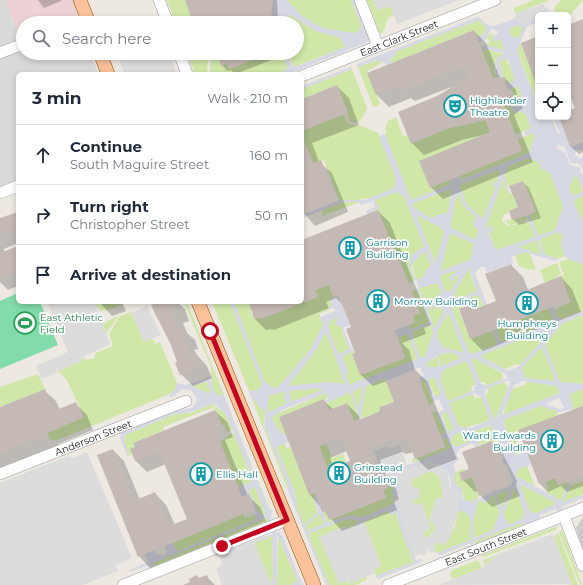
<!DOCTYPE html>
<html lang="en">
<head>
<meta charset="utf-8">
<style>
	:root { --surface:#fff; --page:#f6f6f7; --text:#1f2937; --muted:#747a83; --line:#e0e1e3 }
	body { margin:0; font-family:Montserrat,sans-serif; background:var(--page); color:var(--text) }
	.controls { position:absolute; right:12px; top:12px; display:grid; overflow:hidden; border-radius:6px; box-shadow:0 2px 6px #0003 }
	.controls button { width:36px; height:36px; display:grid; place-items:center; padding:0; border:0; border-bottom:1px solid var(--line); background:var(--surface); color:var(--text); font:20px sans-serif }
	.stop { position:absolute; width:12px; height:12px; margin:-9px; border:3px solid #c30521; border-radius:50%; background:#fff }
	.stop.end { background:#c30521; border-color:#fff; box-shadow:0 1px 4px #0008 }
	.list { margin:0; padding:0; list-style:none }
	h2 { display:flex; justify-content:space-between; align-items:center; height:52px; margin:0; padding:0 16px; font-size:17px }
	h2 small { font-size:13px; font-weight:400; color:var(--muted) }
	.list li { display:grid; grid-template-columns:26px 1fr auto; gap:12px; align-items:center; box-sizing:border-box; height:60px; padding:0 16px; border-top:1px solid var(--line) }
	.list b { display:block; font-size:15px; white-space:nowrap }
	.list p { margin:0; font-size:13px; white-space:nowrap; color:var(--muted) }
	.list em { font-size:13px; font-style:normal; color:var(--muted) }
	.icon { flex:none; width:22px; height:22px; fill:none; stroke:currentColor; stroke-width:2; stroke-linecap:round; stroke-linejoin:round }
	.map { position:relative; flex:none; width:583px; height:585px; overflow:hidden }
	.search { position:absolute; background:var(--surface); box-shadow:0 2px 6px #0003; left:16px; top:16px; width:288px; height:44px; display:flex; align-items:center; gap:10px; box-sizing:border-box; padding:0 14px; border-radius:22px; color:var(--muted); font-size:15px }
	.panel { position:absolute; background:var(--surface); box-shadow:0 2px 6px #0003; left:16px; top:72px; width:288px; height:232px; border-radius:6px }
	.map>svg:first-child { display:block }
</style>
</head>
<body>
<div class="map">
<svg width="583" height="585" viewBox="0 0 583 585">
	<rect width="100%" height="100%" fill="#ede8e2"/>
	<g fill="#dad9d9">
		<path d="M0,0h5l15,39 -20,7z"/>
		<path d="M23,50v3h68l7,21h-80v106l-18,7v-128z"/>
	</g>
	<path fill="#eed1d4" d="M5,0h69l4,13 -2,3 -17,7h-36v14l-3,2z"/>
	<path fill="#cacaca" d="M583,517v33l-7,-22z"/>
	<g fill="#d0e7a8">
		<path d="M167,0h18l6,16 -13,5 -4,-2z"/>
		<path d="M287,0h64l10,25 -1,5c-5,4 -11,2 -18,2 -22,-2 -42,-14 -55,-32z"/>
		<path d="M367,0h6l4,10 10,-3 4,1 3,7 -6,3 -5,15 -3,1z"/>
		<path d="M534,0h16l-34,13 -2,-1v-4z"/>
		<path d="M561,0h22l-15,18v-3h-12l-2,-7z"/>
		<path d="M291,15l25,16 25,7 4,9 -51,20 -7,-14h10v-30h-22v-2z"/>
		<path d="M479,20l8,8 -3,6 -7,3 -3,-7 -82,33 -2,-5 4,-6z"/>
		<path d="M518,25l6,2 -5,12 -8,-3 -2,-7z"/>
		<path d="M489,33l6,2 -3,1 2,5 6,-2 5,12 -20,-6 5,-3 -2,-3 -2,1 -1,-3z"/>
		<path d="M521,43l17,45v7l-3,2 -18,-46z"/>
		<path d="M488,49l17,6 -11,8 1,11h3l-1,13 -15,-36z"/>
		<path d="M197,53h11l-1,21h-12l-6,-17z"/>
		<path d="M211,53h5l5,12 6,-2 2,6 41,-16h12l6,15 -10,6h-68z"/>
		<path d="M506,58l10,22 -11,4 -6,-23z"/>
		<path d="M377,60l1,3 5,-3 1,2 -17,9 13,33 -4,3 -3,-1 -15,-39z"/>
		<path d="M352,69l15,40c-4,8 -6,16 -17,13l-13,-37 -35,14v-10z"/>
		<path d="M518,86l5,15 -1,4 -4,1 -7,-17z"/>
		<path d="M499,94l10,9 5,10 5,-2 7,3 5,14 -16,7z"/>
		<path d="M479,105l11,27 -41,48 2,4 -40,16 -26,-66 2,-1 -2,-4 3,-8 8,-4 7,19 5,-1 3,8 38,-15 26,-5 -2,-15z"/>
		<path d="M344,114l4,10 14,2 16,7 18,46v6c-11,14 -41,15 -57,16l-15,-41 -11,3 -11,-28v-15z"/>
		<path d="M533,133l2,3 -6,17 -68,27 -1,-4 57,-36z"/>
		<path d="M528,158l11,4 2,6 9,5 13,34 -8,23 -17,6 -9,-22 7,-2 -12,-31 -16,5 -4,-10 4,-10z"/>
		<path d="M497,170l4,2 -5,13 -4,-4 -1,4 5,1 -13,33 -16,-14 -8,-20z"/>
		<path d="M575,174h2l6,18 -11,4 -3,-8z"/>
		<path d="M503,178l6,16 3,-1 6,14 -14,8v2l-3,1 3,5 4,3 16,-4 6,1 5,14 -39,13 -10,-25z"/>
		<path d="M452,188l-4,24 -13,4 -2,3 -19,-11 -2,-4z"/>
		<path d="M397,192l8,5 19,49 -11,10 -4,6 5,19 -5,2 -9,-22 -8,3 -23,-52 9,-4 -3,-8z"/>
		<path d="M458,193l6,13 12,11v11l4,1 -5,11 -25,-13 6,-33z"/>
		<path d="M583,196v26h-1l-9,-22z"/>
		<path d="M343,202h17l-38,14v-6z"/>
		<path d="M419,216l22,12 3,4 -8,33 -19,-48z"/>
		<path d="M527,216v4l-17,5 -6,-4z"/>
		<path d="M557,232l6,3 -2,11 4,10 -7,3 -13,-4 -6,-16z"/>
		<path d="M450,233l24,11 -4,16 -30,11z"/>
		<path d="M537,240l5,15 -25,-8z"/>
		<path d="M426,251l5,14 -7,12 -8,3 -4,-16 10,-12z"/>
		<path d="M524,252l6,2 6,15 -7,1 -10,-4 -4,-11z"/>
		<path d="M568,259l15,5v47l-21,8 -5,-2 -3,-7 17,-8 -10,-26 3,-1 -5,-13z"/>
		<path d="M557,263l4,11 -4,2v2l-12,5 -5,-13z"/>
		<path d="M468,268l9,23 -20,9 -3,-6z"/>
		<path d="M454,270l1,4 -2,2 6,1 -8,15 -6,-1 -6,-15z"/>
		<path d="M438,283l4,10 -5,9 -12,2 -6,-16z"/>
		<path d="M329,285l4,12 5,-1 -8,3 3,6 -4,2 1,2 -11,5 5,11 -14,25 -27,32 -6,6 -6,-1 -7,-6 -30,-79h15l5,7 -4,2 4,8 5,-2 2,2 57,-23 -3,-6z"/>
		<path d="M417,289l12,34 -19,7 -2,-5 7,-3 -2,-6 7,-3 -8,-22z"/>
		<path d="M477,295l3,1 3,9 -1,2 -9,3 -2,-5 -12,5 11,29 22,-8 5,10 -2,5 -19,7h-7l-17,-43 5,-7z"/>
		<path d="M107,302h21l-20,8 -8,1 -5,-7 4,-1 1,2z"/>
		<path d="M184,302h3l37,93 -5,1 -4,-2 -3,-9 -1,-18z"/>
		<path d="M212,302h18l32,82 -4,6 -9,1z"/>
		<path d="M435,306l11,5 -12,18 -7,-19z"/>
		<path d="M549,308l4,11 -2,4 -47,19 -4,-2 -4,-11z"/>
		<path d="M131,312l13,30 8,-4 3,6 5,-2 17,41 -2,7 -5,4 -113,46h-7l-3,-7 37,-16 -17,-37 -9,-9 23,-10 2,-4 3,3 9,-2v-5l18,-7 -4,-12 11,-18z"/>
		<path d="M449,313l1,3 15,37 -23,-6 -6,-14z"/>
		<path d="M119,315l-13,19 -3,-10z"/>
		<path d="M583,315v69l-23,-2 -15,-38 18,-21z"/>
		<path d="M337,318l1,2 -3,2 1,4 4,-1 9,25 -11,4 -10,-27 3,-7z"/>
		<path d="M430,325l3,7 -7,24 -6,2 -9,-26z"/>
		<path d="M326,331l19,53 -18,-2 -39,4 28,-36z"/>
		<path d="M408,333l10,26 -69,26 -3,-11 2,-1 -6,-17 12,-5 1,2 -3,1 8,21 45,-17 -7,-21z"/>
		<path d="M537,333l4,9 -21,23 -3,-1 -12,5 -25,-13z"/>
		<path d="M542,346l14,35 -31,-3 -4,-9z"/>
		<path d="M454,353l7,5 -22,9 1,-13z"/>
		<path d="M439,355l-1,12h-9l-4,-3z"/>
		<path d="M474,358l28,15 1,6 -17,7 -1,-4h-5l-9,-23z"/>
		<path d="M467,361l9,23 -5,3 1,4 -24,10 -7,-19v-8l4,-5z"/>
		<path d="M38,374l7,15 -45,18v-20z"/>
		<path d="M435,377l6,17 -4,3 -2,-1 -7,-17z"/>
		<path d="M385,378l18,19 -9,9 -5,-3 -9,4 -1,5 -17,6 -1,-4 5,-28z"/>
		<path d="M425,380l8,24 -5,1 -8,-23z"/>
		<path d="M206,381l4,9 -2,3 -16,-7z"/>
		<path d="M504,382l4,5 -12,31 -2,1 -9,-24 4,-3 -2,-4z"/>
		<path d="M527,382l30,4 3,7 -57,22 9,-26 13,-4z"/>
		<path d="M363,387l-4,22 -7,-18z"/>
		<path d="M321,388l1,2 -32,12 -1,-1 2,-3 -2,-7z"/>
		<path d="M583,389v17l-10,3 -4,-15z"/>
		<path d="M286,392l-2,6 3,5 -20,10 1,-18z"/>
		<path d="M347,392h3l10,27 -6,2 -7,-18 -18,7 -3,-7 19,-8z"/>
		<path d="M326,393l2,5 -49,19 7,17h-4l-11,-16 5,-4z"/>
		<path d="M473,394l2,4 6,-1 9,23 -26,8 -6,-3 -9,-22z"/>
		<path d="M251,397l14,15 -1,14 25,61 -2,1z"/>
		<path d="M226,401l44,109h-1z"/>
		<path d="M212,404l13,9 8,17 -6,2 -3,-7h-2l-8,-18 -51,20 1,3 -31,13 2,4 -5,2 2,6 -3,1 -5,-13v-6l3,-3 48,-20 15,-1z"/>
		<path d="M541,406l17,6 -2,5 -42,15 8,21 -7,1 -12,-34z"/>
		<path d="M436,411l9,21 -5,3 -9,-22z"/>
		<path d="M447,411l8,18 -7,3 -6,-18z"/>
		<path d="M491,425l3,7 -18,7 -3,-7z"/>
		<path d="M234,432l19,49 -15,6 -18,-45z"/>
		<path d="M461,432l10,1 2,7 -19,7 -3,-7 3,-5z"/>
		<path d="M492,436l3,1 7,15 -5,2 -5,-13 -13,4 -1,-3z"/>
		<path d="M446,437l5,11 -3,2 -32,13 -4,-2v-3l4,1 29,-12 -3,-8z"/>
		<path d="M285,443l1,5 5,-1 18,48 7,-2 1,4 -3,1 4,15 -14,12 -6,-14 -4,-21 -18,-44z"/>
		<path d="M326,443l6,15 11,-4 3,8 -18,7 -9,-23z"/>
		<path d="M527,466l8,20 -17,-9 -2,-3 2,-4z"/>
		<path d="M465,468l-3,13 10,-4 7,19 -2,3 -7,3 -6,-2 -2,-11 -7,-6 -2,-7 3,-4z"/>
		<path d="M431,471c11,4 12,17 12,27h-7l-7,23 6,4 1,2 -7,10 -3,1 -3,-5 7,-4 -8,-26 -7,2 -2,-5 5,-12 -6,-1 -1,-4 2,-4z"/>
		<path d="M556,478l2,7 10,-3 -7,19 -15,-9 2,-4 -2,-6z"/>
		<path d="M583,481v14l-20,7 6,-16z"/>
		<path d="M519,484l36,18v3l-19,9 -6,-2z"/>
		<path d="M394,485v18l-30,14 -17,-1 -20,7 -5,-11 3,-1 4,9 57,-22 -3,-8z"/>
		<path d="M515,486l10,28 -3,5 -14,6 -5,-11z"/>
		<path d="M255,487l11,28 -2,1 -6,-5 -9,-21z"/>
		<path d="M509,489l-7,20 -6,-14z"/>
		<path d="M494,495l6,17 -7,18 -21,9 2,-23 4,-15 13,-1 -1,-3z"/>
		<path d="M463,510l8,10 -1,20 -33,13 -3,-4 1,-5 4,-2 5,4 10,-17 4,-17z"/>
		<path d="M387,511l9,1 4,15 14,35 -38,14 -2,-7 7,-3 -17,-45z"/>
		<path d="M243,514l2,4 11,-4 -1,6 -77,31 -3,-2 -2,-6z"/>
		<path d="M319,514l2,1 3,9 -18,7v-5z"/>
		<path d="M267,518l2,3 -2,1 -113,44 -2,-3z"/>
		<path d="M346,519l16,1 -6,2 1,3 -9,3 -5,-1 -24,10 30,47 17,-7 1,3 -12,5h-26l-22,-51z"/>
		<path d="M522,522l1,3 -49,19 -1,-2z"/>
		<path d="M557,526l-1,4 -73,27 -3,-1z"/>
		<path d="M562,530l20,54 -2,1 -21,-53z"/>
		<path d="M552,533l-57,23 -11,10 -1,-6z"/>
		<path d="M557,533h1l20,52h-10l3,-1 -17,-47z"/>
		<path d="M272,536l1,45 -2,2 -17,-40z"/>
		<path d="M278,536l20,46 -8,3h-13z"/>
		<path d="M478,560l4,8 -30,11 -2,-5 2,-4z"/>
	</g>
	<path fill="#81dbab" d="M18,293v9h22l18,43 -58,24v-68z"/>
	<g fill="#dcdcdc" fill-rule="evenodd">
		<path d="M373,0h86l-62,24 -6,-16 -4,-1 -10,3z"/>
		<path d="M543,4l8,10 -13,1v4l-16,6 -8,-6 2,-6z"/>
		<path d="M117,53h52l8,21h-52z"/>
		<path d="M47,302h47l16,42 -27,13 -2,4 -39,18 -6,-13 32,-14z"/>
		<path d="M147,306l14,29 -17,7 -12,-29z"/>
		<path d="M400,445l6,16v4l-1,1 25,-5 8,2 6,4 3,6 5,19 7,1 -1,19 -8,26 -6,8 -5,-4 -3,1 -2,3 1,5 -5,2 -3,-4v4l-5,3 -2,-2 -6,2 -11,-32 -7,-28 5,-1 -5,-14 -7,3 -4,-10 -2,1 -9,-24 14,-5 2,3zM431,471l7,4 4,12 1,11h-7l-7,24 6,3 1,2 -6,10 -4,1 -3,-5 7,-4 -8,-26 -7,2 -2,-5 7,-3 -1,-9h-6l-2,-5 2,-4z"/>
		<path d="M87,452l45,106 -16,7 2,6 -35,14h-83v-102l68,-27 5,2z"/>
		<path d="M364,521l17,45 -7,3 1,4 -26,11 -1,-4 -9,4 -20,-47 24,-10 5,1z"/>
		<path d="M553,534l19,50 -134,1 44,-17 13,-12z"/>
		<path d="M254,543l18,42h-50l-6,-16 6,-6 -2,-6z"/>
	</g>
	<g fill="#d6d8e3" fill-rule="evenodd">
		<path d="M273,0h14l16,17 19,11 32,5 5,-2 2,-5 -10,-26h4l15,40 -7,4 -75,30h-10l10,-6 -6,-15h5l5,12 4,2 49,-20 -4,-9 -25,-7 -25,-16 -16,6v2h-4l4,-2 -4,-8z"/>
		<path d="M478,17l10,8 6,1 20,-7 8,6 16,-6v3l-11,4 -10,26 17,44 4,-1v22h13l7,17 2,-1 -7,-16h6l11,30 13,-5v9l-6,-2 -2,6 5,4 3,-3v15l-4,-8h-8l-7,-17 -3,1 -1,-3 -4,4 9,4 5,13 9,2 4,10v13l-7,-16 -7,14 3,8 11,-4v4l-10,4 10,22v42l-11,-3 -7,-5 -4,-10 2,-11 -6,-3 -18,8 6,15 13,4 -3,2 -31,-9 -13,5 2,6 -26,10 -2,-6h-4l-6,6 12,32 -5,2 1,-2 -3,-9 -3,-1 -20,8 -5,7 17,43 2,1 24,-8 2,-5 -5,-10 4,-2 4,11 4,2 47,-19 2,-4 -4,-11 4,-1 4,10 5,2 21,-8v4l-20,8 -18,21 15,38 23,2v5l-14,5 4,15 -15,3 -18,-6 -35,13 -2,3 12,32 4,1 7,-3 5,12 -13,6 -2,4 2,3 43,24 7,-19 2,4 -7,16 20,-7v3l-20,8 -1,4 -5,1 -1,-2 -17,6 1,3 -17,7 -2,-2 -48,19 1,2 -3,1 -1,-2 -27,11 1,1h-4l-3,-2 33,-13 1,-20 -7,-10 -6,2 1,-19 -7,-2 -2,-13 -6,-11 -14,-6 -24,9 -1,-4 46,-18 -4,-10 -5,1 -1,-4 4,-3 -9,-19 8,-3 -5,-11 -7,3v-4l-6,-17 -5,1 -2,-4 5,-2 -4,-9 -34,14 -1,-3 -19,8 -5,28 1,4 -2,1 -10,-27 -24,11 -1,-3 4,-1 -3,-6 -40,15 -15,10 11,16h4l3,8 -13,5 18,43 4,21 6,14 14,-13 -5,-14 4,-1 10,26 20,-7 17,1 30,-14 -2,-12 2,-5 -6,1 -1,-3 10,-3 5,12 -6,3 7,28 13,36 6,-1 -1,3 -43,17 -2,-3 38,-14 -14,-35 -3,-14 -8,2 -2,-4 -30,14 -1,-3 4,-2 -14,-1 -38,15 21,51h-3l-29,-72 -10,-25 2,-1 -24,-59v-16l-14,-15 -2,-6 9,-1 4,-6 -32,-82h4l30,79 9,7h4l6,-6 27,-32 13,-25 -3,-8 15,-6 -1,-3 -4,1 -1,-2 3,-2 -2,-6 8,-3 12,29 -7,3 8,20h2l1,3 -12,5 6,17 -2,2 3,10 68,-26 -9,-25 -10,3 -3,-7 13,-5 2,5 19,-7 -12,-34 2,-1 -3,-8 -2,1 -5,-16 3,-10 12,-9 -20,-50 -7,-4 -22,8 4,8 -12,7 -1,-4 9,-4 -2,-6 -12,4 -2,-3h-15l-42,16v-4l37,-14h26l29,-12 2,-9 -17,-43 6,-2 26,66 40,-16 -2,-4 11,-4 1,4 68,-27 6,-17 -2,-3 -7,3 -2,-4 7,-4 -5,-14 -7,-3 -5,2 -7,-13 4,-4 5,11 6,-2 1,-4 -5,-15 -10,4 -3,-6 10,-4 -7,-21 -9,2 4,16 -5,1 -3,-9 2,-1v-2h-3v-3l2,-1v-4l9,-4 -17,-5 -6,2 -1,-4 6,-2 18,5 -5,-11 -6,3 -2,-6 6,-2 -2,-4 -5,-1 -4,8 -2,1 1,2 -7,2 -2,-5 7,-3 3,-6 -8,-8 -84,32v4l-5,2 2,5 -7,2 -2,-4 -5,2 -2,-3 -18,7 -1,-3zM518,25l5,3 -4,10 -8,-2 -2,-7zM528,158l11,4 1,6 10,5 13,34 -8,23 -17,6 -9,-22 -2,2 8,21 -39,13 -8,-18 6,-1 -2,-5 -5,4 -1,-5 17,-46 6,15 1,-1 -6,-17 4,-10zM497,170l4,2 -5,12 -4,-3 -1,4 5,1 -13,33 -16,-14 -8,-20zM452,188l-4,24 -13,4 -3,3 -18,-11 -2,-4zM458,193l6,13 12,11 -3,7 3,4 3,1 -4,11 -25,-13 6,-32zM419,216l22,12 3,4 -9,32 -18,-47zM450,233l24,11 -4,16 -30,11zM537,240l5,15 -24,-8zM425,251l6,14 -6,6 -1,6 -8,3 -4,-11v-5zM469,268l8,23 -20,9 -3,-6zM454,270l1,4 -6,2 1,5 4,-1 2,-5 3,2 -8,14h-6l-5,-15zM438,283l4,9 -4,4 -1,6 -12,1 -6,-15zM435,306l10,5 -11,17 -7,-18zM448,313l2,3 14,37 -22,-6 -6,-14zM337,318l1,2 -3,2 1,4 4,-1 9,24 -11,5 -10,-27 3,-7zM430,325l3,7 -7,24 -6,2 -9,-26zM326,332l19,52 -18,-2 -39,4 28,-36zM537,333l4,9 -23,25 -10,4 -28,-15zM542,347l14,34 -31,-3 -4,-10zM444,353h10l7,5 -21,9v-13zM438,355l2,4 -2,8h-9l-4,-3zM474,358l32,16 1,4 -22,8 -2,-2h-2l-10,-25zM467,361l9,25 -2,1 1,3 -27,11 -7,-19v-8l4,-5zM434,377l7,17 -4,2h-3l-6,-17zM509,380l1,4 -14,34 -2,1 -10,-25 2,-2 -1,-3zM523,381l34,5 3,7 -57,22 -1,-1 12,-29zM363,387l-4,21 -7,-16zM322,388v2l-32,12 1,-5 -2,-6zM285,392l-1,6 3,5 -20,10 2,-18zM476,393l1,3 3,-1 10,25 -19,8h-10l-3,-3 -9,-22zM559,398l5,10 -4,1 -15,-5zM446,412h1l7,17 -6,3 -6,-15v-4zM491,425l3,7 -18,7 -3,-7zM461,432l10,1 2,7 -19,7 -3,-6 3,-6zM492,436l4,2 8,20 -2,1 2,5 2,-1 7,18 -2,5 -14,5 -1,-2 -3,1 -1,3 -22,9 -4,-1 -4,-4v-8l-7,-6 -2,-7 3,-4 -3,-7 6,-6 -3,-5 5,-6 12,-5 2,4 4,-2 -1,-3zM520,484l35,18 1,2 -20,9 -6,-1zM515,486l10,28 -4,5 -13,6 -5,-11zM509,490l-7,18 -6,-13zM494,495l6,17 -7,18 -20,9 1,-23 4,-15 3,-1 1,3 9,-3 -1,-3zM320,514l4,10 -18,7v-5z"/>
		<path d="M351,67l1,2 -50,20v-3z"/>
		<path d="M208,376h3l1,9 3,9 3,-1 1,3 5,-1 45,115 3,-1 -1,8 -2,4 -2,-3 -114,45 1,3 -5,2v-3l-19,7 -1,-2 19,-8 -3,-8 9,-4 2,4 8,2 3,-4 -3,-6 9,-3 2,6 3,2 77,-31 1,-8 -7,-18 -19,8 -1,-11 24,-10 -26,-65 -11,-11 -4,-1 -25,9 -12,1 -48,20 -3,1v6l5,15 -1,1 -8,-19 1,-5 56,-22 15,-3 4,-5v-6l-5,-7 -9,-1 -11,9 -2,-3 6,-5 2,-7 9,2 19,-6zM205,382h2l3,9 -2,2 -16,-7zM255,487l11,29h-2l-6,-5 -9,-21z"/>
		<path d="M272,531l7,1 3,3 21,50h-13l8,-4 -20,-45 -1,1v48h-5l-1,-2 2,-2 -1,-45 -42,16 -1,-2 43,-16z"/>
	</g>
	<g fill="#0003" fill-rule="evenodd">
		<path d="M38,0h23v1l-17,7z"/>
		<path d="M186,0h91l1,23h-83z"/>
		<path d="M583,20v132l-4,2 -8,-7 -11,-30h8v-5l8,-3 -4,-11 -4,2v-74z"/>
		<path d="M474,31l12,12 14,35h5l11,12 1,7 6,11 -9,7 19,47 -90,37 -12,-12 52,-52 -21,5 -38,15 -12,-12 26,-46 16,-11 -39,15 -4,-3 -22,9 -12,-12 -8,-22z"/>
		<path d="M217,53h60l2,4 -44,17 -4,-4 -4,1 -5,-6z"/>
		<path d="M337,86l12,12 10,27 -47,18 7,19 13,11 16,39 -33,14 -13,-15v-111z"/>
		<path d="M523,182l6,6 12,30 -22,7 -6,-6 6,-11z"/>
		<path d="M378,211l12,12 41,102 -7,3 2,6 -24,9 7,7 6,20 13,12 4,12h-1l26,65 -29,11 -12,-12 -2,-6 -8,2 -4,-2 -22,8 8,21 8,8 3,10 -5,3 3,8 -55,21 -32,-36 14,-94 9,8 14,-5 12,12 1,4 19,-8 16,-10 -8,-21 -14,5 -12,-11 -8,-20 3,-1 -4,-26 -9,-23 -7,-7 -10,4 3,6 -55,22 -3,-1 -5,1 -11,-11 -6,-17h53v-61zM347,451l4,10 -17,7 -4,-10z"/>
		<path d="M18,213v30l-14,6v3l14,-5v39l-10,4 -8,-8v-62z"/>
		<path d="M511,265l12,12 5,13 33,-13 11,12 9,23 -98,39 -12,-12 -11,-29 11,-4 4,4 22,-8z"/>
		<path d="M99,302h23l4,9 -14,5z"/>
		<path d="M162,302h15l8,7 4,12 -6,2 4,10 8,7 3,9 -4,1 3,5 10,11 5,12 -19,8 -12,-12 -3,-12 -16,-40 -5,-4 -5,-12z"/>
		<path d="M44,390l12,11 4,9 15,-7 12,12 6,15 -35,14 1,4 -59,21v-61z"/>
		<path d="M583,406v80l-16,6 -6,-6 -13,6 -8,-8 -21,-53z"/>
		<path d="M215,411l12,11 6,15 -8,3 23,56 12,11 6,14 -116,47 -11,-12 -26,-106 11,11 16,39 15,-7 11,12 9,20 13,-5 -22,-56 -19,8 -12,-12z"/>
		<path d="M491,442l12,12 14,27 -1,4 4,11 -28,11 -12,-12 -2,-4 -3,1 -12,-12z"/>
		<path d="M206,576l9,9h-31l16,-6z"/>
	</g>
	<g fill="#c5b9b5" fill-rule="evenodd">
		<path d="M185,0h88l-2,13 4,8 -4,2h-78z"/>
		<path d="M583,19v123l-13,5 -11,-30h9v-6l7,-3 -7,-17v-66z"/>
		<path d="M474,30l19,48 12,-1v7l7,12 -9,7 19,48 -92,37 -11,-27 71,-29 -4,-12 -37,8 -38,16 -13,-32 39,-16 32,-19 -5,-11 -62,24 -2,-4 -24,9 -9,-22z"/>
		<path d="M538,36v50l-1,1 -16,-44z"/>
		<path d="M216,53h52v1l-39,15 -2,-6 -6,3z"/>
		<path d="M337,85l11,28 -46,18v-32z"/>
		<path d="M302,136l11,27 8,-3 16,41 -35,14z"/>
		<path d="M523,181l13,31 -24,8 -3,-9 9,-4 -9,-21z"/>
		<path d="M378,210l42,103 -7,3 2,6 -24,10 6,5 8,21 -45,17 -8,-21 3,-1 -9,-24 5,-2 -13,-32 -5,2 -4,-12 -14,5 3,7 -57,22 -2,-2 -5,2 -5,-17h53v-58l3,-2 -1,-3z"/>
		<path d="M18,212v32l-5,-13 -13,5v-18z"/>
		<path d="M18,246v26l-18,7v-26z"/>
		<path d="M511,264l11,28 39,-16 9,24 -100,39 -11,-30 12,-5 2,6 23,-9 -11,-27z"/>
		<path d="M160,302h15l3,7 -6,2 7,18 4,-2 4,10 -4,1 8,18 5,-3 5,13 -21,9 -5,-12 2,-1 -6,-17 -20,-40z"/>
		<path d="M416,370l5,12h-1l25,65 -30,12 -8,-21 -13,5 -5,-3 -20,8 11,30 4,-2 4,12 -5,2 3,8 -57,22 -4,-9 -3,1 -7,-19 -6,2 -30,-78 45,-18 5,11 18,-7 7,18 7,-2 18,-7 1,-5 14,-5 -8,-21zM341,437l9,24 -22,8 -9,-23z"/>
		<path d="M45,389l9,22 22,-9 6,16 -35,15 1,3 -12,6 -2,-3 -34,14v-46z"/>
		<path d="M583,406v69l-25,10 -2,-7 -17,6 -21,-54z"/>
		<path d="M215,410l7,15 -7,3 5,14 22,55 7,-3 6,15 -117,48 -41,-102 16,-6 21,52 21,-9 14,34 18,-7 -28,-68 -24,10 -5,-12 5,-2 -2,-4z"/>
		<path d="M492,441l14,28 -1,4 4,11 -30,12 -7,-19 -10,4 -1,-3 -2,-5 10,-4 -7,-17z"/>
		<path d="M197,575l2,3 8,-3 4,10h-28l7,-3 -1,-3z"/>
	</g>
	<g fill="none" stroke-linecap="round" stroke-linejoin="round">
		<g stroke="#9d9d9d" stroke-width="12">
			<g id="minor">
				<path d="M159,0l9,23"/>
				<path d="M360,0l18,46"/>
				<path d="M77,23l10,-4"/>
				<path d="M0,53l23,-9"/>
				<path d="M179,53l8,21"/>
				<path id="s1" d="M302,76l193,-76"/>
				<path d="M0,193l18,-7"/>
				<path id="s2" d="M0,474l186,-73"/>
				<path d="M564,516l19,50"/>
				<path d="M123,585l164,-65"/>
				<path id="s3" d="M388,585l195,-77"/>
			</g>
		</g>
		<g stroke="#914d03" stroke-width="14">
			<g id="major">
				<path d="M80,0l9,23"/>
				<path d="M100,53l8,21"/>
				<path d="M198,302l116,283"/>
			</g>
		</g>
		<use href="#minor" stroke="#fff" stroke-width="11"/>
		<use href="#major" stroke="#f9c29b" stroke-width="13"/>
	</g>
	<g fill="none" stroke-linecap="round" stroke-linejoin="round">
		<path stroke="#c30521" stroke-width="5" d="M210,331l77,189 -65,26"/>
	</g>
	<defs>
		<g id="theatre-ring" transform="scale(1.15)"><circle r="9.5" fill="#fff" stroke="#0f9aa8" stroke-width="1.5"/><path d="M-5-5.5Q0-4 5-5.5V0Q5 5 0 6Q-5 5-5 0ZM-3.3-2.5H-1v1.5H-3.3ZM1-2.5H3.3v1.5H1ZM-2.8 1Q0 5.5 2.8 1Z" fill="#0f9aa8"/></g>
		<g id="building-ring" transform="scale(1.15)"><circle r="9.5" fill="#fff" stroke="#0f9aa8" stroke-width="1.5"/><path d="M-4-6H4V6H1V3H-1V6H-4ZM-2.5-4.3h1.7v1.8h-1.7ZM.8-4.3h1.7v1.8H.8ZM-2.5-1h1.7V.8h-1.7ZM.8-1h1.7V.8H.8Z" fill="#0f9aa8"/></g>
		<g id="stadium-ring" transform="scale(1.15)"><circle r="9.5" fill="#fff" stroke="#2e9e5b" stroke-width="1.5"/><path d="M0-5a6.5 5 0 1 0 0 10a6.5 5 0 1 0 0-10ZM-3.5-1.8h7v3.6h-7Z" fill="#2e9e5b"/></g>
	</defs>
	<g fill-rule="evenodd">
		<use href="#theatre-ring" x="455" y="106"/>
		<use href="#building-ring" x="350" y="248"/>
		<use href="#building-ring" x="378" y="301"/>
		<use href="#building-ring" x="527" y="303"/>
		<use href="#stadium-ring" x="25" y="323"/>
		<use href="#building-ring" x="552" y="441"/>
		<use href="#building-ring" x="339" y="473"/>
		<use href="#building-ring" x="201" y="474"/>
	</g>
	<g text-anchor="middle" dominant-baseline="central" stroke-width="3.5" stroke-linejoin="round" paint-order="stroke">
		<g font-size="10" fill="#1c1c1c" stroke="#fff">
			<text stroke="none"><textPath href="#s1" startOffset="104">East Clark Street</textPath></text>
			<text stroke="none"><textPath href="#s2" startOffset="100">Anderson Street</textPath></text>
			<text stroke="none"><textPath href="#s3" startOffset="105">East South Street</textPath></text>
		</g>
		<g font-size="10" fill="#0d838f" stroke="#fff" text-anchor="start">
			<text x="470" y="100">Highlander<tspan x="470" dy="12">Theatre</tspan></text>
			<text x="366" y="242">Garrison<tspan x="366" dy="12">Building</tspan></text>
			<text x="394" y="301">Morrow Building</text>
			<text x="527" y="323" text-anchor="middle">Humphreys<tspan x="527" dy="12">Building</tspan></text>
			<text x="536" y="435" text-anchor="end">Ward Edwards<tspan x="536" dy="12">Building</tspan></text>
			<text x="354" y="467">Grinstead<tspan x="354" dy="12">Building</tspan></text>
			<text x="216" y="474">Ellis Hall</text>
		</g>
		<g font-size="10" fill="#27864d" stroke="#fff" text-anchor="start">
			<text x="40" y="317">East Athletic<tspan x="40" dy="12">Field</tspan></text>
		</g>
	</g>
</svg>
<div class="controls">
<button>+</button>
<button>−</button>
<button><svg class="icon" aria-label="locate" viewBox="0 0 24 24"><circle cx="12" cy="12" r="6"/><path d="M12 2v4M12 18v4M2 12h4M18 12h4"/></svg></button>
</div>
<div class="stop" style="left:210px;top:331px"></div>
<div class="stop end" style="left:222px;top:546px"></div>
<div class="search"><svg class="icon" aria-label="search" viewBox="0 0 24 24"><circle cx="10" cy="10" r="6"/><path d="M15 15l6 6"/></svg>Search here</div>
<section class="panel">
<h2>3 min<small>Walk · 210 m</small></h2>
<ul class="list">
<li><svg class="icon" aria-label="ahead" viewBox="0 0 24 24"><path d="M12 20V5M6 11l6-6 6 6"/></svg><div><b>Continue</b><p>South Maguire Street</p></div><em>160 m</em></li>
<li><svg class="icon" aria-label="right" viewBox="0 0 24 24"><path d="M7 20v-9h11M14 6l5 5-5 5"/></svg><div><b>Turn right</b><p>Christopher Street</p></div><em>50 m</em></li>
<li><svg class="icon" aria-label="arrive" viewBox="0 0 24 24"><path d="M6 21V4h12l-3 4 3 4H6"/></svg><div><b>Arrive at destination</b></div></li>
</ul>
</section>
</div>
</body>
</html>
